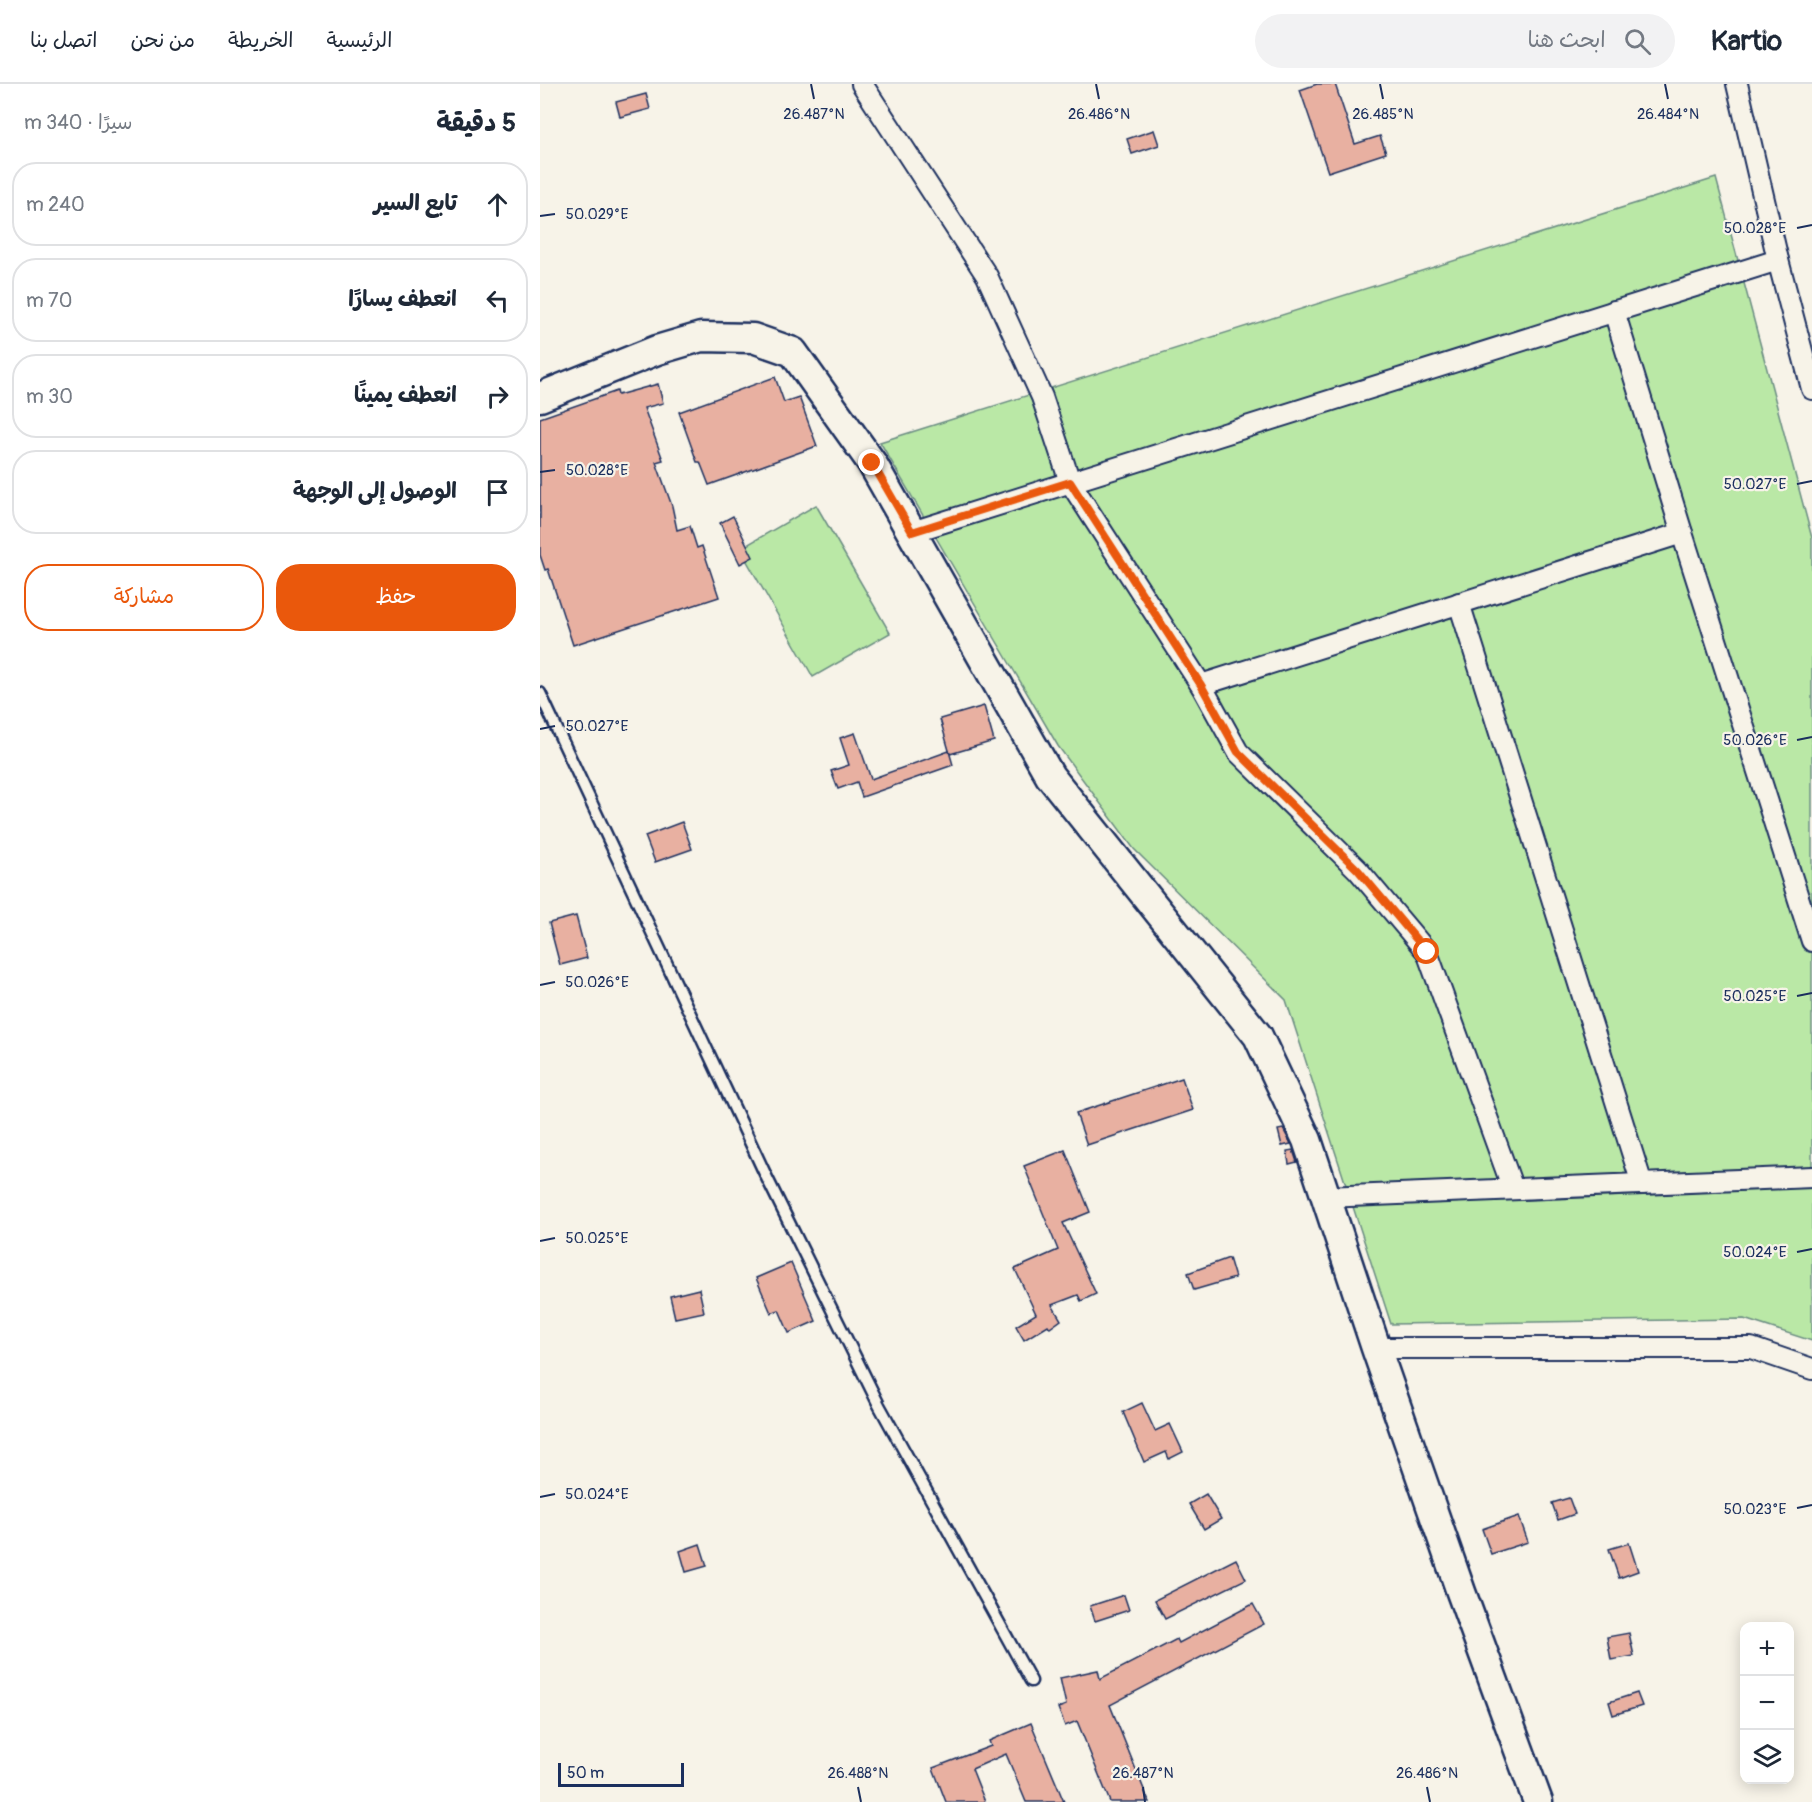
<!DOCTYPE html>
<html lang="ar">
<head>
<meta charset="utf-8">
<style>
	:root { --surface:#fff; --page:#f2f2f3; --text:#1f2937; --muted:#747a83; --line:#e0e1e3; --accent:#ea580c }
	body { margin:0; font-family:Pangolin,"Playpen Sans Arabic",sans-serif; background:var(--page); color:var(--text); direction:rtl }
	.controls { position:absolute; right:18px; bottom:18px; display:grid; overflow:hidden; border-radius:12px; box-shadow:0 3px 15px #0003 }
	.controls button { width:54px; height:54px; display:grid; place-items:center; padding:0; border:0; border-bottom:2px solid var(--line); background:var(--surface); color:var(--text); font:30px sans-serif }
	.scale { position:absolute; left:18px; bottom:15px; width:126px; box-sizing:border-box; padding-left:6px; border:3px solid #1b2f5e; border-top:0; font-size:16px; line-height:21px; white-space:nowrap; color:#1b2f5e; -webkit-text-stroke:4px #f7f3e8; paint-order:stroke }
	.stop { position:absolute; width:18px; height:18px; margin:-14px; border:4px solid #ea580c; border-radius:50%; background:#fff }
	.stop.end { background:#ea580c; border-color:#fff; box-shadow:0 2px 6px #0008 }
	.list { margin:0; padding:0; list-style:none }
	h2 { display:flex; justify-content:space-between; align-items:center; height:78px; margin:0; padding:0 24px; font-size:26px }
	h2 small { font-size:20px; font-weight:400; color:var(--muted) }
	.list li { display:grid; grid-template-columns:39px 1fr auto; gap:18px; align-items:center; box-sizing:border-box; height:84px; margin:0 12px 12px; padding:0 12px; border:2px solid var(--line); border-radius:24px }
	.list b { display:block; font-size:22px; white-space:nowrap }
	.list em { font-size:20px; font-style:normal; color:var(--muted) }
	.actions { display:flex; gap:12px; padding:18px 24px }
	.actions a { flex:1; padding:14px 0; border:2px solid var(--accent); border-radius:24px; text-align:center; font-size:21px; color:var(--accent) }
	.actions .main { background:var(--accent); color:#fff }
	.icon { flex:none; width:33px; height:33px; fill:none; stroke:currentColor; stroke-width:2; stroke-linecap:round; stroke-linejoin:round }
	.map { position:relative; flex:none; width:1272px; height:1718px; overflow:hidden; direction:ltr }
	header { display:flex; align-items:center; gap:36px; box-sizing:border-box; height:84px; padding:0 30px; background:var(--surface); border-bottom:2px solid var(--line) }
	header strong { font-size:28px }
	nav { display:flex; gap:33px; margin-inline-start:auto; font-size:21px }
	.search { width:420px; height:54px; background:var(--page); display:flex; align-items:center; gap:15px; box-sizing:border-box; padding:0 21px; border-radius:33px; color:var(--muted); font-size:22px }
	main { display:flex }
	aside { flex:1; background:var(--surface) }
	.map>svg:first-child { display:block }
</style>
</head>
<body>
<header>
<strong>Kartio</strong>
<div class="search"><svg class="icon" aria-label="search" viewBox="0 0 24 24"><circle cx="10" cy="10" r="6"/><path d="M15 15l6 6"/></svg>ابحث هنا</div>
<nav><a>الرئيسية</a><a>الخريطة</a><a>من نحن</a><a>اتصل بنا</a></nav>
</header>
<main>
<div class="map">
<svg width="1272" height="1718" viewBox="0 0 1272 1718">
	<rect width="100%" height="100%" fill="#f7f3e8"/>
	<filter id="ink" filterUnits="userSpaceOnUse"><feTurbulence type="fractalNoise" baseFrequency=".0167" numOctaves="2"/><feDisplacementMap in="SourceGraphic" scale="12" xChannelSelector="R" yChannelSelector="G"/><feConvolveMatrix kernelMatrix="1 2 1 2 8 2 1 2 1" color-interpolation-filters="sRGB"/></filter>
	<g filter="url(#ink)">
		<g fill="#bae8a6" stroke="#6a8c82" stroke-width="1.5">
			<path d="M1176,94l96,360v803l-68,-22 -353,5 -105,-324 -152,-151 -76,-103 -178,-304z"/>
			<path d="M276,421l74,128 -77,44 -73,-128z"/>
		</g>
		<g fill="#e8b0a1" stroke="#1b2f5e" stroke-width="1.5">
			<path d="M777,0h18l20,60 25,-8 6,17 -58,19 -28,-82z"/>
			<path d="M106,10l4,15 -30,8 -4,-15z"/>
			<path d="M614,46l5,15 -27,9 -5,-15z"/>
			<path d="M235,293l9,25 15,-5 18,49 -108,39 -9,-23h-3l-18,-50z"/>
			<path d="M118,300l5,19 -19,5 19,52 -7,2 16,44 5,24 13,-4 7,22 5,-2 17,51 -146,48 -25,-76 -3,1 -5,-15v-137l77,-27 1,4z"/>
			<path d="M193,432l20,41 -13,7 -20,-41z"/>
			<path d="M444,622l10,35 -44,13 -10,-35z"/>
			<path d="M315,649l16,46 78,-28 4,14 -91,32 -5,-15 -19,7 -7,-18 18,-6 -9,-27z"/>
			<path d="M142,738l10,27 -37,13 -10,-26z"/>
			<path d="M36,832l11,42 -27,7 -11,-42z"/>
			<path d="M642,994l11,32 -106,35 -11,-32z"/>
			<path d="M743,1045l8,15 -9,2 -4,-16z"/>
			<path d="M525,1066l25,62 -27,11 33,71 -15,7 -3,-6 -26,10 9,15 -11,8 -2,-3 -24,15 -8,-14 20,-12 -21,-45 43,-19 -34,-84z"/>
			<path d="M753,1066l4,12 -8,2 -2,-13z"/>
			<path d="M689,1174l6,20 -41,12 -6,-17z"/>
			<path d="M251,1179l25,58 -27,12 -10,-23 -8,3 -15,-35z"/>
			<path d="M159,1205l5,23 -29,6 -5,-22z"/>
			<path d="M602,1319l13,28 15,-7 13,28 -14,7 -3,-7 -22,10 -21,-50z"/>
			<path d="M666,1410l15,25 -17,10 -15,-25z"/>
			<path d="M1029,1414l6,16 -17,6 -6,-17z"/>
			<path d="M979,1432l9,26 -37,12 -9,-25z"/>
			<path d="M1089,1459l9,28 -19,7 -10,-29z"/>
			<path d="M160,1460l7,22 -21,6 -6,-21z"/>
			<path d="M696,1475l10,20 -81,40 -10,-19z"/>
			<path d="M584,1511l5,15 -34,11 -5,-15z"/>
			<path d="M713,1520l11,20 -154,81 39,97h-39l-33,-81 -12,5 -7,-18 8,-3 -6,-27 38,-8 2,9 77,-40 2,4z"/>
			<path d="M1089,1549l5,23 -23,4 -4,-23z"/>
			<path d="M1097,1609l5,13 -29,9 -4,-13z"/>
			<path d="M491,1639l33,79h-38l-20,-48 -34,15 13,33h-39l-13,-34 58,-22 -2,-5z"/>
		</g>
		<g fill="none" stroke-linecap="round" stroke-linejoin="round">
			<g stroke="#1b2f5e" stroke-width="15">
				<path id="lane" d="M0,609l227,485 112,227 152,276"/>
			</g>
			<g stroke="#1b2f5e" stroke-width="24">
				<g id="street">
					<path d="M322,0l125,192 55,121 28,85 131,203 37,67 120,118 69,82 86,237"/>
					<path d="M1197,0l41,176 34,129"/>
					<path d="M1074,227l68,222 130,408"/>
					<path d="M372,448l866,-272"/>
					<path d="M919,519l183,581"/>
					<path d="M661,601l481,-152"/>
					<path d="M785,1113l487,-20"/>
					<path d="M836,1264h375l61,21"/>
				</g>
			</g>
			<g stroke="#1b2f5e" stroke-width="33">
				<path id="secondary" d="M0,313l117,-47 44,-13 52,1 40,14 79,111 178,313 208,260 49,104 69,208 85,244 77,210"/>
			</g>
			<use href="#lane" stroke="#f7f3e8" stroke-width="10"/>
			<use href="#street" stroke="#f7f3e8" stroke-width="20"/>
			<use href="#secondary" stroke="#f7f3e8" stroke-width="28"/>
		</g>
	</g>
	<g fill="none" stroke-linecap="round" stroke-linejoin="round" filter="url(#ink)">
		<path stroke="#ea580c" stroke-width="8" d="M332,379l40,69 158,-50 131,203 37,67 120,118 69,82"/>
	</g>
	<path fill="none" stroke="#1b2f5e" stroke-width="2" d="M271,0l3,15M556,0l3,15M840,0l3,15M1125,0l3,15M0,132l15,-2M1257,144l15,-3M0,388l15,-2M1257,400l15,-3M0,645l15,-3M1257,656l15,-3M0,901l15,-3M1257,912l15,-3M0,1157l15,-3M1257,1168l15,-3M0,1413l15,-3M1257,1424l15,-3M318,1703l3,15M603,1703l2,15M887,1703l3,15"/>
	<g font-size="15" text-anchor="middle" fill="#1b2f5e" stroke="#f7f3e8" stroke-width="4.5" stroke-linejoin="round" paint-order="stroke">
		<text x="274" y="35">26.487°N</text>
		<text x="559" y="35">26.486°N</text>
		<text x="843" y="35">26.485°N</text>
		<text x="1128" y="35">26.484°N</text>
		<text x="57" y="135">50.029°E</text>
		<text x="1215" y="149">50.028°E</text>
		<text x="57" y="391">50.028°E</text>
		<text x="1215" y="405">50.027°E</text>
		<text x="57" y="647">50.027°E</text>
		<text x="1215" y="661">50.026°E</text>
		<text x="57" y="903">50.026°E</text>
		<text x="1215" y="917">50.025°E</text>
		<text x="57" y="1159">50.025°E</text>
		<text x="1215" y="1173">50.024°E</text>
		<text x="57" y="1415">50.024°E</text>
		<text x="1215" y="1430">50.023°E</text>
		<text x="318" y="1694">26.488°N</text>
		<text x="603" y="1694">26.487°N</text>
		<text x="887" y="1694">26.486°N</text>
	</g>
</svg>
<div class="controls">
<button>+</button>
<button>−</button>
<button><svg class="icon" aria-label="layers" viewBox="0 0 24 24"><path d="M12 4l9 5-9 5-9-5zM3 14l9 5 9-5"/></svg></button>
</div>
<div class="scale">50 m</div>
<div class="stop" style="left:887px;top:868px"></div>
<div class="stop end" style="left:332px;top:379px"></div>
</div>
<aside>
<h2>5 دقيقة<small>سيرًا · 340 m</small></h2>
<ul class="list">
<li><svg class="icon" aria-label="ahead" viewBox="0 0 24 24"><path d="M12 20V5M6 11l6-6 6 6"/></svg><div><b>تابع السير</b></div><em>240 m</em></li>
<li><svg class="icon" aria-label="left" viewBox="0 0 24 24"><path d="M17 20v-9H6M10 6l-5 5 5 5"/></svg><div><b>انعطف يسارًا</b></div><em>70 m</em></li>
<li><svg class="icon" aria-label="right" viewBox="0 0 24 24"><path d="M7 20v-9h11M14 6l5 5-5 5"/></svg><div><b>انعطف يمينًا</b></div><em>30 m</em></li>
<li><svg class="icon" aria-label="arrive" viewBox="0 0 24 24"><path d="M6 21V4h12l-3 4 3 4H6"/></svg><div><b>الوصول إلى الوجهة</b></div></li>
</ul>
<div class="actions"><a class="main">حفظ</a><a>مشاركة</a></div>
</aside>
</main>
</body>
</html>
